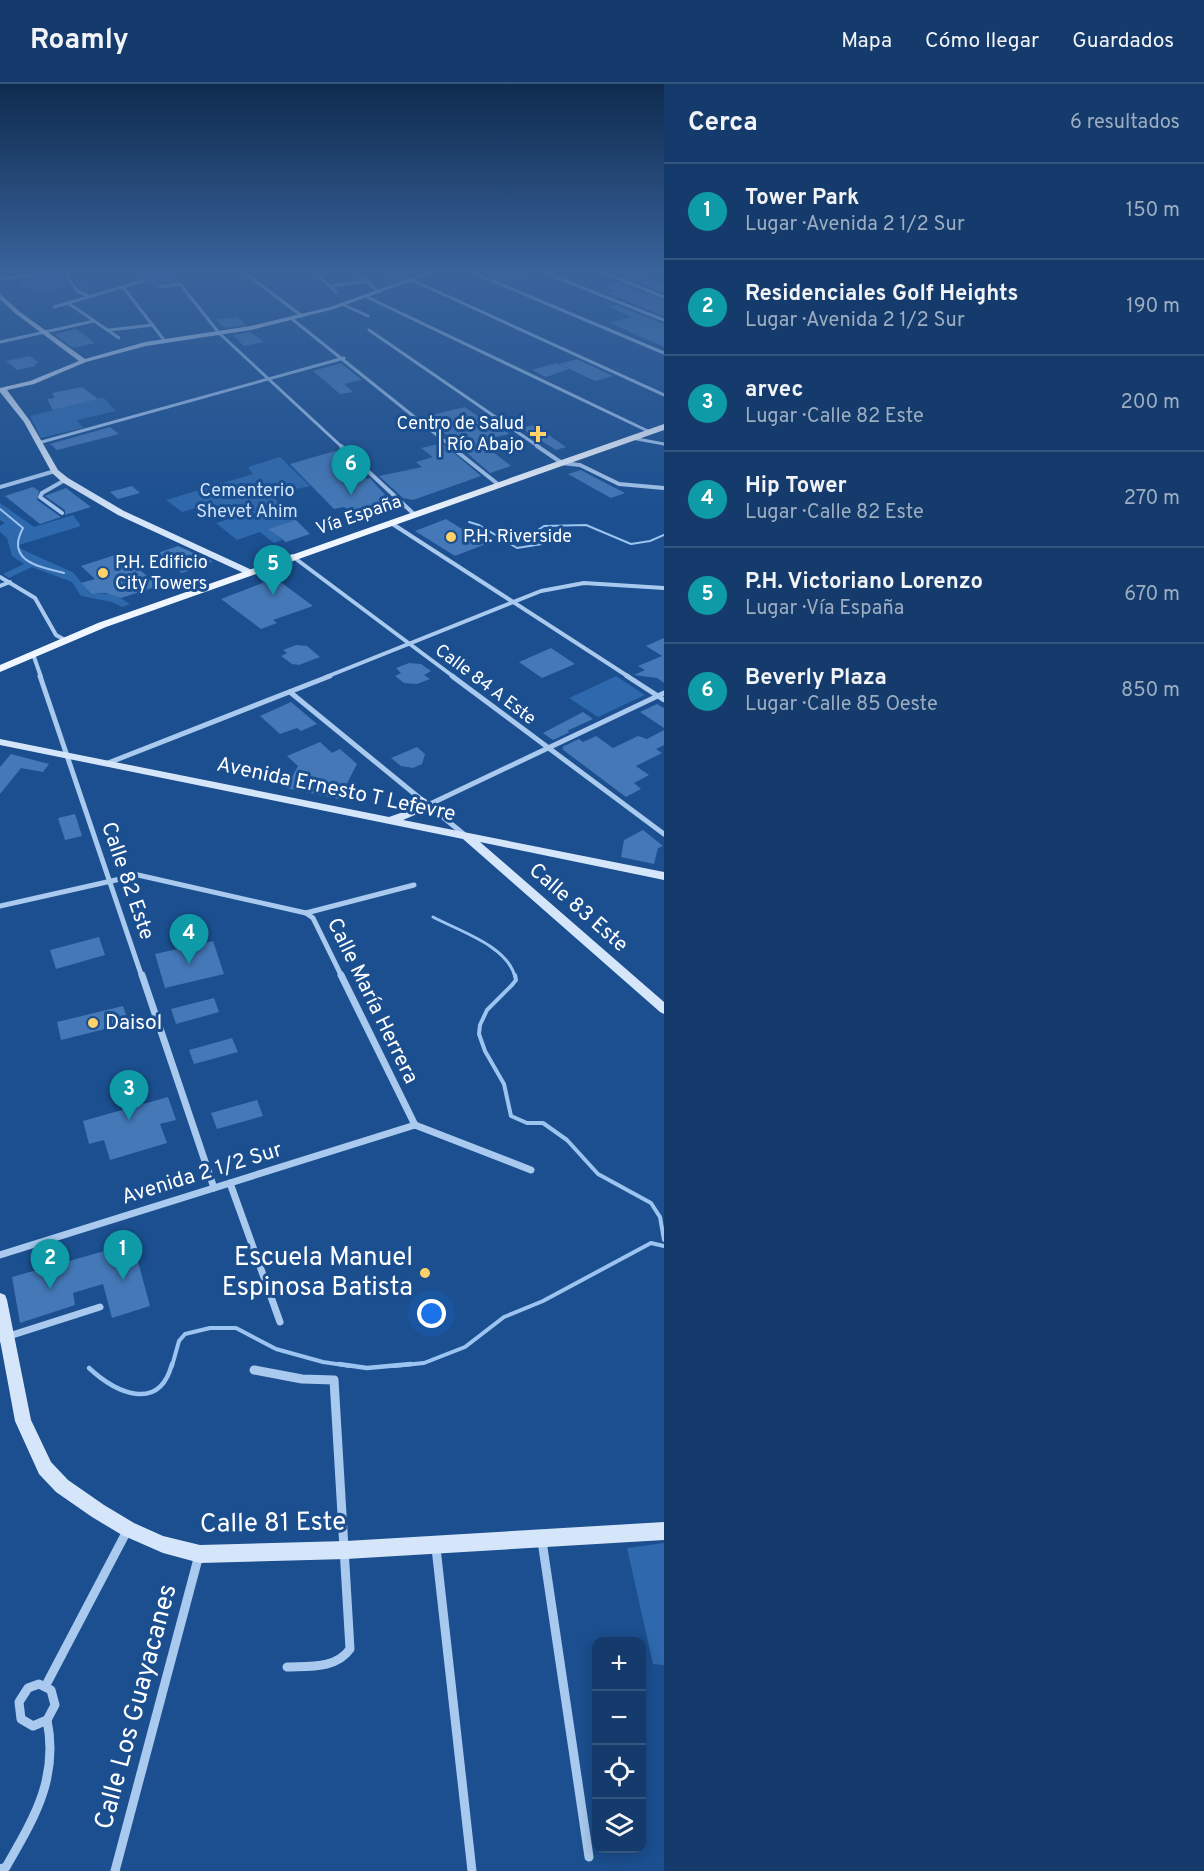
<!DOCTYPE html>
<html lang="es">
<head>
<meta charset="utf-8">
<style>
	:root { --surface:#143b6b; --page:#1d4271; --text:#f1f3f6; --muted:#9dadc1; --line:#33557e; --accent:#ffd166 }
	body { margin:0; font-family:Overpass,sans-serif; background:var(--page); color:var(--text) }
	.controls { position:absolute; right:18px; bottom:18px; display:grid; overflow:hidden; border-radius:12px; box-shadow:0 3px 15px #0003 }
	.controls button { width:54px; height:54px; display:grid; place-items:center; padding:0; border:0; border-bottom:2px solid var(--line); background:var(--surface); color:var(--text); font:30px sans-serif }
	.you { position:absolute; left:432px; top:1230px; width:21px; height:21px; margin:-15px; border:4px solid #fff; border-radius:50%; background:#1a73e8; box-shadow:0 0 0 9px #1a73e833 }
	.badge { display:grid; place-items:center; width:39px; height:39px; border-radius:50%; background:var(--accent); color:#fff; font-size:20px; font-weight:700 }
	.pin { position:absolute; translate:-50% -50px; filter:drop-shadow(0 2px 3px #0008) }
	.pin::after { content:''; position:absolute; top:32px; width:21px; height:18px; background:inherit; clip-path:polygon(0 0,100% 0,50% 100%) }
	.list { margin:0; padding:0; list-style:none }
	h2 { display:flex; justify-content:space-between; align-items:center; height:78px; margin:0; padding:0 24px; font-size:26px }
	h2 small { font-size:20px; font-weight:400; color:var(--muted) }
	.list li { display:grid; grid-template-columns:39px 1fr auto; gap:18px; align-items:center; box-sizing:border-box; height:96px; padding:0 24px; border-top:2px solid var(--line) }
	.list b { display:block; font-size:22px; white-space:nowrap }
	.list p { margin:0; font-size:20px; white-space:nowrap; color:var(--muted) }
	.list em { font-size:20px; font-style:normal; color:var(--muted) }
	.icon { flex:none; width:33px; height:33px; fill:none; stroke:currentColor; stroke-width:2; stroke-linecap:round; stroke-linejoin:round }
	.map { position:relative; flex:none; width:664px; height:1787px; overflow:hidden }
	header { display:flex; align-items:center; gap:36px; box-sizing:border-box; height:84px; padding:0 30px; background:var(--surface); border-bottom:2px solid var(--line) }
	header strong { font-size:28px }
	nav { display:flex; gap:33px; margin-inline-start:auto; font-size:21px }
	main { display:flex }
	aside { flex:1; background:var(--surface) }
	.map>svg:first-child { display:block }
</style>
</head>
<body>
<header>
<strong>Roamly</strong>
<nav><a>Mapa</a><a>Cómo llegar</a><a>Guardados</a></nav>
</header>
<main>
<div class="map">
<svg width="664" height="1787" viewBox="0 0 664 1787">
	<rect width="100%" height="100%" fill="#1b4f8f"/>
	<g fill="#2e69ad">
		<path d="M125,186h59l-10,2 5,7 -31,7c-16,-20 -48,-3 -68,3l-5,-6 54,-8z"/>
		<path d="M63,189l10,14 -38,4 -2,-4 -11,2 -5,-11z"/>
		<path d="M103,313l13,14 -39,9 6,8 -42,10 -11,-22z"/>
		<path d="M280,373l30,29 -38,8 7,10 17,16 -27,9 13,11 -8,3 -14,-11 -23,8 -21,-17 13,-4 -4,-3 -14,4 -15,-12 -14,4 -16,-12 87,-26 -5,-7z"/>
		<path d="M0,419l34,24 39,-12 8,11 -62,19v3l55,25 16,21h24l16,10 -8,3 -10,-5 -31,-6 -9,-14 -40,-15 -23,11 -6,-4 21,-10 -12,-8 -5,-18 -7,-6v-6l5,-3 -5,-3z"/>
		<path d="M616,592l29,19 -47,22 -29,-19z"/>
		<path d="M664,1459v122l-11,-1 -26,-116z"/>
	</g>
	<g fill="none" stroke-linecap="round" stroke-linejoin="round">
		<g stroke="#9cc4f0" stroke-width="2">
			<path d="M0,425l23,19c-18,33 16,39 41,45"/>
			<path d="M469,438l10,3 38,23 25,-4 -4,-14 6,-4 42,-1 45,19 19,-3 14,-6"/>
		</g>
		<path stroke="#9cc4f0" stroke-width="3" d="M433,833c26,14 75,29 82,60"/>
		<g stroke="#9cc4f0" stroke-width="4">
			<path d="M515,891l1,5 -4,5 -25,25 -7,15 -1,9 6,17 19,33 7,32 16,7h16l24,17 31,34 53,29 9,14 4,23"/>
			<path d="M172,1282l7,-25 6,-7 25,-6h26l40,21 47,13 27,4"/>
			<path d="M394,1282l30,-3 41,-16 39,-30 39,-16 108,-58 13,3"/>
		</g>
		<g stroke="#9cc4f0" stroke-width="4.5">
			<path d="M339,1280l28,4 44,-4"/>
			<path d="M89,1284c27,25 70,45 83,-4"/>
		</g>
	</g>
	<g fill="#4478b7">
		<path d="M402,186l14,4 -28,10 -8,-6z"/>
		<path d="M477,186h57l4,4 -30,9z"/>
		<path d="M637,189l27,10v10l-41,-17z"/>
		<path d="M614,197l50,20v15l-57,-23 9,-2 -16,-6z"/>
		<path d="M617,221l47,19v23l-54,-24 22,-6 -23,-10z"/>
		<path d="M237,233l9,8 -21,3 -9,-8z"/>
		<path d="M76,245l3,2 16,12 -22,5 -19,-14z"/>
		<path d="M251,248l13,10 -20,4 -11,-11z"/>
		<path d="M30,272l9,7 -5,1 2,2 -19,4 -11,-9z"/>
		<path d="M577,275l36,17 -18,5 -36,-17z"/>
		<path d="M341,279l21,17 -18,4 9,8 -13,2 -27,-23z"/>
		<path d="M556,279l13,6 -23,8 -14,-7z"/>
		<path d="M82,303l16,12 -45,11 -6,-11 8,-1 -3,-5z"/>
		<path d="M465,323l28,20 5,-1 11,8 -30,7 32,25 -21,7 -55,-48 -12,-6 2,-1 -2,-1z"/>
		<path d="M534,341l3,2 29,20 -10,3 -35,-22z"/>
		<path d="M110,343l9,7 -62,16 -7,-6z"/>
		<path d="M442,359l39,33 -68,24 -10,-2 -24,-22 43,-9 -6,-5 17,-5 -12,-9z"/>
		<path d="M335,367l11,7 -10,3 21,13 3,-2 6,7 4,-1 24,27 -34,12 -16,-10 -10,2 -44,-45z"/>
		<path d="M581,386l7,4 37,19 -14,5 -43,-24z"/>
		<path d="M132,402l8,7 -22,6 -8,-7z"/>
		<path d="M33,403l6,4 -2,9 24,17 -21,7 -35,-28z"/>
		<path d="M66,404l9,7 16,12 -26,8v-5l-20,-14z"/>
		<path d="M446,435l40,25 -31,12 -40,-25z"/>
		<path d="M296,436l14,14 -24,8 -18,-13z"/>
		<path d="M178,462l34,15v1l-30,11 -27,-19z"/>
		<path d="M121,469l37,33 -37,12 -15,-5 -15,1 -10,-11 14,-4 -14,-13z"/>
		<path d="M275,494l38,28 -40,14 4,3 -16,6 -40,-30z"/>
		<path d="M664,554v45l-7,-5 -23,-3 11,-5 -7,-4 24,-10 -16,-10z"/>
		<path d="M296,561l11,1 13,11 -21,8 -7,-1 -11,-8 6,-3 -4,-3z"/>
		<path d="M551,564l24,16 -33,14 -23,-16z"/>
		<path d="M409,579l12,1 10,7 -7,4 6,4 -13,5 -13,-1 -9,-7 6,-3 -5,-5z"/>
		<path d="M291,618l26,22 -16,7 -4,-3 -17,6 -20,-18z"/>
		<path d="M657,620l7,4v20l-24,-16z"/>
		<path d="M583,628l10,7 -26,12 3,1 -17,8 -10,-7z"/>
		<path d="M664,646v15l-8,4 6,4 -26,13 13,9 -15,8 7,6 -15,8 -64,-48 2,-1 -2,-1 17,-8 4,3 13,-6 17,12 25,-12 9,3z"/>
		<path d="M320,658l12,11 8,-4 17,15 -18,35 -53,-11 12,-22 -11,-10z"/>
		<path d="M417,663l8,7 -3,10 -9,4 -12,-2 -10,-8z"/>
		<path d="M11,670l38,10 -6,8 -22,-4 -21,26v-27z"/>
		<path d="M75,730l7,22 -17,4 -7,-22z"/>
		<path d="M643,746l20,16 -5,2 -4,16 -33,-7 3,-17z"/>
		<path d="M99,853l6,18 -49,14 -6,-19z"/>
		<path d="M213,857l11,33 -59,14 -10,-34z"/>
		<path d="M214,914l5,14 -43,12 -5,-15z"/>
		<path d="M123,922l6,17 -68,17 -4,-18z"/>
		<path d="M232,954l6,14 -44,12 -5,-14z"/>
		<path d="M168,1013l8,23 -16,4 7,19 -57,17 -6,-20 -15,4 -6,-23z"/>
		<path d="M257,1016l6,16 -46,13 -6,-16z"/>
		<path d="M133,1159l17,63 -38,12 -9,-34 -30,9 2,12 -55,18 -8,-46z"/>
	</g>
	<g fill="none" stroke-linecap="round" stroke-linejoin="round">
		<g stroke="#a9c9ee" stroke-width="3">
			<path d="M64,186l13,21 12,5"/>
			<path d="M241,186l61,46"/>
			<path d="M312,186l24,22"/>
			<path d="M353,186l26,22"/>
			<path d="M467,186l197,83"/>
			<path d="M538,186l126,50"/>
			<path d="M597,186l67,27"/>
			<path d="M0,195l77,-9"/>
			<path d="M412,196l252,115"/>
			<path d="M330,202l37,-5"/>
			<path d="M123,203l41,53"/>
			<path d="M160,203l20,-3 39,49 123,114"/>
			<path d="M367,213l283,135"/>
			<path d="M68,219l51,35"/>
			<path d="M344,221l24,11"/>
			<path d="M54,223l89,-26"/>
			<path d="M292,235l160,128"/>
			<path d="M109,246l44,-5"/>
			<path d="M369,246l170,117"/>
			<path d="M0,258l94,-21"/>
			<path d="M632,354l32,6"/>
			<path d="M38,359l306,-85"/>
		</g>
		<g stroke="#a9c9ee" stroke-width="4">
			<path d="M341,362l74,69"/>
			<path d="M450,362l49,39"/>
			<path d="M537,362l25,17 18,2 39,19 45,4"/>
			<path d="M0,403l55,-16"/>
			<path d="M62,429l-22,-16 2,-4 23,-13"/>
			<path d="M391,439l238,154"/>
			<path d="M292,472l162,121"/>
			<path d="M0,493l35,21 21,37 9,5"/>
			<path d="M0,502l10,-4"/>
			<path d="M33,570l8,23"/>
			<path d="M326,593l215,-86 43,-8 80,5"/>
		</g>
		<g stroke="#a9c9ee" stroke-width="5">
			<path d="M40,592l102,301"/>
			<path d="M452,592l212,158"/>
			<path d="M627,592l37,24"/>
			<path d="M290,608l176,144"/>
			<path d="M108,679l222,-87"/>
			<path d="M428,721l236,-112"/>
			<path d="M0,822l138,-31 168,38 7,5 29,59"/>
			<path d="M306,829l108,-28"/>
		</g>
		<g stroke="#a9c9ee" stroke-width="7">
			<path d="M142,891l72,213"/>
			<path d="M341,891l74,150"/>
			<path d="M415,1041l116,45"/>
			<path d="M230,1099l50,139"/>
			<path d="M0,1171l415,-130"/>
			<path d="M0,1255l100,-32"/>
		</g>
		<g stroke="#a9c9ee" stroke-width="9">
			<path d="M254,1286l48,9 32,1 16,269c-14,20 -41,17 -63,18"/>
			<path d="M542,1457l47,316"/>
			<path d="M436,1464l36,323"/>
			<path d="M39,1600l12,6 4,15 -8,15 -14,6 -12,-7 -2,-17 9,-14z"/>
			<path d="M46,1601l82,-156"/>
			<path d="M0,1785l6,-2c28,-49 53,-89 41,-147"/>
			<path d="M115,1787l84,-316"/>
		</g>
		<g fill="#d6e6fa" fill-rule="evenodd">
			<path d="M433,186h8l-107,39 -83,21 -105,16 -60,16 -52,22 -27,6 23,31 28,49 10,8 56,33 128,59v4h-6l-128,-59 -56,-33 -10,-9 -28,-51 -24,-30v-4l30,-7 49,-20 -63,-47 -16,-15v-5l20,18 65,47 60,-17 106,-16 79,-19z"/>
			<path d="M0,655l389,78 20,-7 9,-12 4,-1 5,3 -10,14 -14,6 261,52v8l-184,-38 184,160v12l-4,-2 -197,-173 -463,-94z"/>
			<path d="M0,1209l5,2 2,5 24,120 20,42 17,18 36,25 30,18 29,13 37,9 146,-4 318,-19v18l-318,19 -146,4 -37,-10 -41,-18 -30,-18 -36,-25 -17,-18 -24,-53 -15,-81z"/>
		</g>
		<path fill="#f0f6ff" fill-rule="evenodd" d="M664,340v6l-558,197 -106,45v-7l98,-42z"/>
	</g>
	<linearGradient id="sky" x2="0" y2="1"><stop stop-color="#0f2b4f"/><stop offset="0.43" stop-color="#39639b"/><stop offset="1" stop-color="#39639b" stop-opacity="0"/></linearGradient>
	<rect width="664" height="436" fill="url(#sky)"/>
	<g fill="#ffd166" stroke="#1b4f8f" stroke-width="2">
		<path d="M535 341h6v6h6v6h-6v6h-6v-6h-6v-6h6z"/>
		<circle cx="451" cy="453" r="6"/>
		<circle cx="103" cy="489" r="6"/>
		<circle cx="93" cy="939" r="6"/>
		<circle cx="425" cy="1189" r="6"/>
	</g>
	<g text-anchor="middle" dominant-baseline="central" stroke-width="6" stroke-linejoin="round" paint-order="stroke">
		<g font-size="18" fill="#fff" stroke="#1b4f8f" text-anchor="start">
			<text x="524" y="340" text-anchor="end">Centro de Salud<tspan x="524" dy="21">| Río Abajo</tspan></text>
			<text x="463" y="453">P.H. Riverside</text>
			<text x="115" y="479">P.H. Edificio<tspan x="115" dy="21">City Towers</tspan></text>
		</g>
		<g font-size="18" fill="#cfe3fa" stroke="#1b4f8f">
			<text x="247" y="407">Cementerio<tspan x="247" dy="21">Shevet Ahim</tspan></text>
		</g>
		<g font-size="18" fill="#fff" stroke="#1b4f8f">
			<text transform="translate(359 432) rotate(-19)">Vía España</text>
			<text transform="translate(485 601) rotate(37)">Calle 84 A Este</text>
		</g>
		<g font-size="21" fill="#fff" stroke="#1b4f8f">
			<text transform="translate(336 706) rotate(12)">Avenida Ernesto T Lefevre</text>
			<text transform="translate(127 797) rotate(71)">Calle 82 Este</text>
			<text transform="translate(578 824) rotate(41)">Calle 83 Este</text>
			<text transform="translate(372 917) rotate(64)">Calle María Herrera</text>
			<text transform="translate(202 1090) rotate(-17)">Avenida 2 1/2 Sur</text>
		</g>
		<g font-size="21" fill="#fff" stroke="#1b4f8f" text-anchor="start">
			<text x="105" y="939">Daisol</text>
		</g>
		<g font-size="26" fill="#fff" stroke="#1b4f8f" text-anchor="end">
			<text x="413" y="1174">Escuela Manuel<tspan x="413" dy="30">Espinosa Batista</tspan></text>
		</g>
		<g font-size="26" fill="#fff" stroke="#1b4f8f">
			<text transform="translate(273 1440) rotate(-1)">Calle 81 Este</text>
			<text transform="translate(137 1623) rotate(-75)">Calle Los Guayacanes</text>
		</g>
	</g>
</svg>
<div class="controls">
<button>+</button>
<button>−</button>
<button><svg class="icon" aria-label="locate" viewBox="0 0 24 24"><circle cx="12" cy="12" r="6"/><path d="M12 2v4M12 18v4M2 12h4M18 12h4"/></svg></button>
<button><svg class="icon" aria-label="layers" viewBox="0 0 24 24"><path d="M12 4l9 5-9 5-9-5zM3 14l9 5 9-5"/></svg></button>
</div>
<div class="you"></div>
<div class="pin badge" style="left:123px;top:1196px;background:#0f9aa8">1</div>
<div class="pin badge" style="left:50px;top:1205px;background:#0f9aa8">2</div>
<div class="pin badge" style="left:129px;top:1036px;background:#0f9aa8">3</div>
<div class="pin badge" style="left:189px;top:880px;background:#0f9aa8">4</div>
<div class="pin badge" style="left:273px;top:511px;background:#0f9aa8">5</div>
<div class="pin badge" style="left:351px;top:411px;background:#0f9aa8">6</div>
</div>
<aside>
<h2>Cerca<small>6 resultados</small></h2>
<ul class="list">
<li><span class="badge" style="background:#0f9aa8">1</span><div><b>Tower Park</b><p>Lugar · Avenida 2 1/2 Sur</p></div><em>150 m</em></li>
<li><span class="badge" style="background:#0f9aa8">2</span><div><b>Residenciales Golf Heights</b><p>Lugar · Avenida 2 1/2 Sur</p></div><em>190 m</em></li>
<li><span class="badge" style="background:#0f9aa8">3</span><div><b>arvec</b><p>Lugar · Calle 82 Este</p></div><em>200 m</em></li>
<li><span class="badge" style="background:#0f9aa8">4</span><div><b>Hip Tower</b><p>Lugar · Calle 82 Este</p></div><em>270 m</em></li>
<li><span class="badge" style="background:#0f9aa8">5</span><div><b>P.H. Victoriano Lorenzo</b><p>Lugar · Vía España</p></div><em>670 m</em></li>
<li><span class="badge" style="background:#0f9aa8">6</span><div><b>Beverly Plaza</b><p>Lugar · Calle 85 Oeste</p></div><em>850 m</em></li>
</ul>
</aside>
</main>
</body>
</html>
